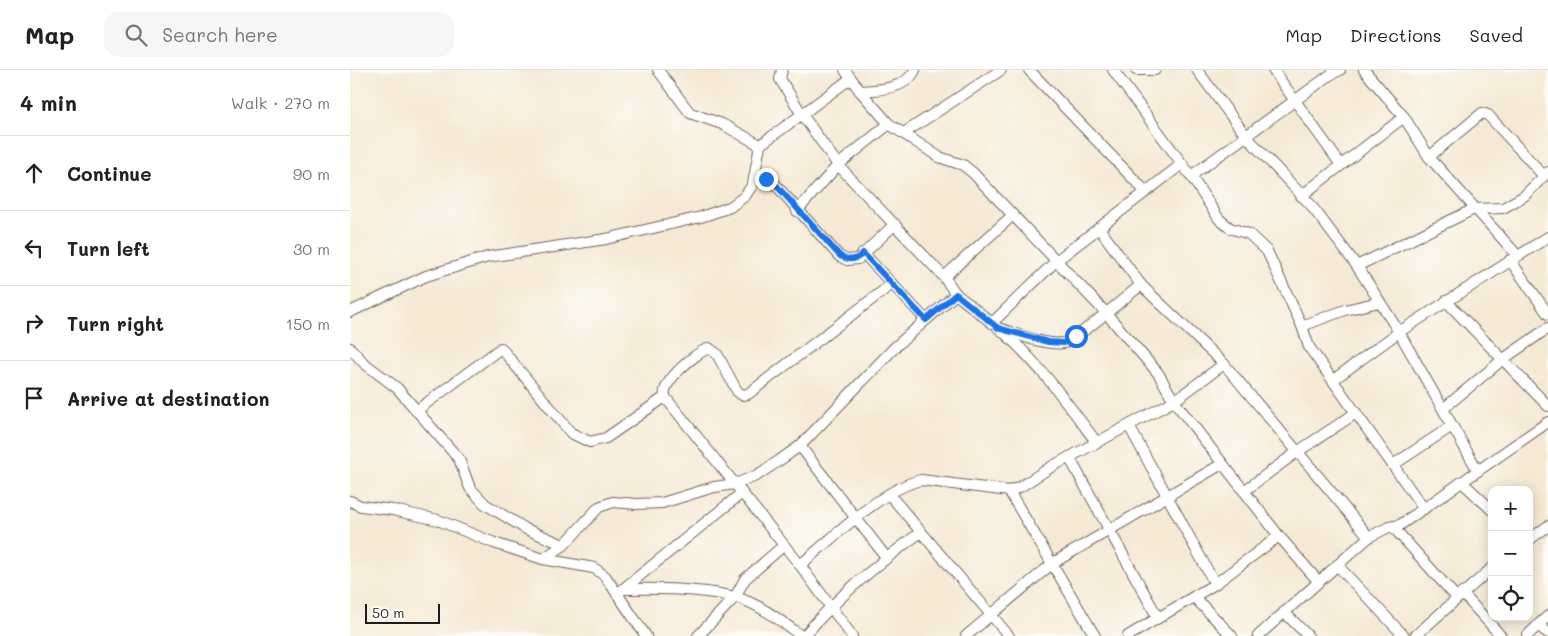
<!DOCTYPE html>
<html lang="en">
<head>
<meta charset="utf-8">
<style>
	:root { --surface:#fff; --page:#f6f6f6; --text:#222; --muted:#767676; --line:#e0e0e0 }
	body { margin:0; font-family:Mali,sans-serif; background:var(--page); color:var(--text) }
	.controls { position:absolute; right:15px; bottom:15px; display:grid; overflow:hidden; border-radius:10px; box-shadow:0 2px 12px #0003 }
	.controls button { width:45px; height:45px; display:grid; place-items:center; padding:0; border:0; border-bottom:1px solid var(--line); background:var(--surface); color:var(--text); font:25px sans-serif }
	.scale { position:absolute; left:15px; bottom:12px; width:75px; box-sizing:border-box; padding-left:5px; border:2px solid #1c1c1c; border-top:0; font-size:14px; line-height:18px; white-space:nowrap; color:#1c1c1c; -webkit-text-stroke:4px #fdfcf7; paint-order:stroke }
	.stop { position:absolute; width:15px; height:15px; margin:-11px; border:4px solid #1a73e8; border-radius:50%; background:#fff }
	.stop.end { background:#1a73e8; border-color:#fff; box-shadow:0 1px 5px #0008 }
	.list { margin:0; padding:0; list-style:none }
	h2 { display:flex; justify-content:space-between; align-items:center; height:65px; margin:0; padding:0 20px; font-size:21px }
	h2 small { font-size:16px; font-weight:400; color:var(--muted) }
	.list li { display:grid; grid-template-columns:32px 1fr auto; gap:15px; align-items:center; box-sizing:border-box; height:75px; padding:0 20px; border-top:1px solid var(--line) }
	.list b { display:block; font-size:19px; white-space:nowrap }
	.list em { font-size:16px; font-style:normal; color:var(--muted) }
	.icon { flex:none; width:28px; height:28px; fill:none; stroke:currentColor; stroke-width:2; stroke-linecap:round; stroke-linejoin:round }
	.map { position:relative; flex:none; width:1198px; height:566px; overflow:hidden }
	header { display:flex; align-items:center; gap:30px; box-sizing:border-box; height:70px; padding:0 25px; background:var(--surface); border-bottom:1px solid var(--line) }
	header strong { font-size:24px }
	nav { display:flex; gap:28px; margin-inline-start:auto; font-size:18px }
	.search { width:350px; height:45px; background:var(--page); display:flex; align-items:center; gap:12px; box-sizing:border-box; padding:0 18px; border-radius:15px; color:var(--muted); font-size:19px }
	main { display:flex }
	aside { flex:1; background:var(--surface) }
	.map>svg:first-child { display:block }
</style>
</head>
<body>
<header>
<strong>Map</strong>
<div class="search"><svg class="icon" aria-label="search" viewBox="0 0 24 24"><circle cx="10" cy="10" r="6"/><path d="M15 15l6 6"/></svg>Search here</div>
<nav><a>Map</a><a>Directions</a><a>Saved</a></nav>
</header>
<main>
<aside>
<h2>4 min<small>Walk · 270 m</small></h2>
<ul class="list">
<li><svg class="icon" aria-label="ahead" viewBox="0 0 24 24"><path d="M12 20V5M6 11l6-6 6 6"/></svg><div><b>Continue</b></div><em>90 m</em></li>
<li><svg class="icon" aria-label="left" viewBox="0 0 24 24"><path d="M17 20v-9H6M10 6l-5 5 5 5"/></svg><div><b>Turn left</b></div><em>30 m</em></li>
<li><svg class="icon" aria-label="right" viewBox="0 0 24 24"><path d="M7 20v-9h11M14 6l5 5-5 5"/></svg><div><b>Turn right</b></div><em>150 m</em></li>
<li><svg class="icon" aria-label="arrive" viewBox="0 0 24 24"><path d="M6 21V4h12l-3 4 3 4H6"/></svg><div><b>Arrive at destination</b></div></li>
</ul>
</aside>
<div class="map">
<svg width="1198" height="566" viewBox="0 0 1198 566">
	<rect width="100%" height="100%" fill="#fdfcf7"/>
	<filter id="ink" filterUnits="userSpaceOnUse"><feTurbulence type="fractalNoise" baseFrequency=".02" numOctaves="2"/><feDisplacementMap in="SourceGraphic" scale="10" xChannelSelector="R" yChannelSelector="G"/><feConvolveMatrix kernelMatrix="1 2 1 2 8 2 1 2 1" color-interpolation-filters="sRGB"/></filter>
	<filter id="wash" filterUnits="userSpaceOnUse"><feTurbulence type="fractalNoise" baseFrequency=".0096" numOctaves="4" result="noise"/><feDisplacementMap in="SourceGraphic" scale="20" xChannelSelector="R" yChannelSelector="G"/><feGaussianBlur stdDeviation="1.12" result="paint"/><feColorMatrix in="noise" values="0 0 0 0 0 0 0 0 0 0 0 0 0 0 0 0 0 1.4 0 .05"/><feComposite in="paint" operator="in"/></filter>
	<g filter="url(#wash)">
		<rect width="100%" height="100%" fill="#f5e9d3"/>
	</g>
	<g filter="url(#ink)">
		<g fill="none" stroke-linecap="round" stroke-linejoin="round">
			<g stroke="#68645c" stroke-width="12">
				<g id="minor">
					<path d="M308,0l32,43 32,11 38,21"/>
					<path d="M432,0l-2,9 21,34 37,52 106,112 12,17 36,29 64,-62 126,-97"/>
					<path d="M495,0l15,21c19,-1 46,-2 55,-21"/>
					<path d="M679,0l117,122"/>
					<path d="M763,0l78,106 28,43 11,9 19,6 18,17 35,75 43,-16 34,-8"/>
					<path d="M786,0h19"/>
					<path d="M847,0l49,66 64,68 47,62 42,66 79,139"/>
					<path d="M923,0l68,95"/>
					<path d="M1014,0l40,47 25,40 88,98"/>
					<path d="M510,21l29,33 50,33 24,8 10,8 132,139 53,61 16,28 105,135 39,45"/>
					<path d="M554,63l97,-63"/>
					<path d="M1079,87l53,-44 6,2 56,61 4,-4"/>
					<path d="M841,106l139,-101 10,-5"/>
					<path d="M405,107l11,2 10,6 63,71 8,4 11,-1 37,-35"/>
					<path d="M951,126l103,-79"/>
					<path d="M447,141l41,-46 51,-41"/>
					<path d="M749,158l42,57 83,79 145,173"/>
					<path d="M513,183l63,67"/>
					<path d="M1160,190l38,54"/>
					<path d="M1007,196l117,-57 29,-1 21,-12 20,-20"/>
					<path d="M594,207l69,-62"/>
					<path d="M1096,231l102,105"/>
					<path d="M0,242l76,-36 62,-19 118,-18 95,-22 29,-10 15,-11 8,-12 7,-39 90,-66"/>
					<path d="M952,256l7,21 115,162"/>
					<path d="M648,258c17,5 48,18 65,15 12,-2 65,-48 78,-58"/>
					<path d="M651,260c38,33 66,73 96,113"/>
					<path d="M0,278l14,15 33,25 62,71 11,29 15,16 41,25 38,16"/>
					<path d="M983,310l66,-48 149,-95"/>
					<path d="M315,327c-4,-16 31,-44 44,-49l8,6 20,37 5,4 6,-1 144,-110"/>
					<path d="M1093,339l59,-49 46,-32"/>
					<path d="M66,341l85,-63 70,85 19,9 16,-4 59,-41 135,168 52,71"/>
					<path d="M779,356l86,158"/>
					<path d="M450,376l86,111"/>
					<path d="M719,387l89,161"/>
					<path d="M1043,395l59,-39"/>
					<path d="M1112,412l30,28"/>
					<path d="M659,421l86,145"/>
					<path d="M894,421l53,-39 59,-39"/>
					<path d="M539,424l120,142"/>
					<path d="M0,431l11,5 32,4 45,10 56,23 49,16 21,-14 35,-38 14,-5 24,2 25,-1 52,-16 21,-3 21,-8 21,-14 23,-16 95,-99 61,-53"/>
					<path d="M1043,457l64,71"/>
					<path d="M1179,470l19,-14"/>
					<path d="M193,489l51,9 11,8 41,60"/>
					<path d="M450,495c31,-25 83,-77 121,-85l88,11 11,-4 31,-20 123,-66 50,-37"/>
					<path d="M987,495l67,71"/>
					<path d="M274,519c33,-1 78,0 111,8 25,7 46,24 66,39"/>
					<path d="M1112,523l39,43"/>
					<path d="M267,524l125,-101"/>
					<path d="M844,527l38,39"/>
					<path d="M934,542l24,24"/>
					<path d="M1198,546l-10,9 10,8"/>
					<path d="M348,566l37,-39 10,-18 38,-33"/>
					<path d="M454,566c34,-40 75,-73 117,-104"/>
					<path d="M616,566l87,-73 169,-99"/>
					<path d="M778,566l87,-52 64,-48"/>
					<path d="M908,566l111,-99 20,-10 11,-2 148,-103"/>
					<path d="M1065,566l77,-68"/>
					<path d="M1177,566l11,-11"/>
				</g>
			</g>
			<use href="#minor" stroke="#fff" stroke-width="10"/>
		</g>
	</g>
	<g fill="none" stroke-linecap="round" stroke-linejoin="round" filter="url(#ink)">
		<path stroke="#1a73e8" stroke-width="6" d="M416,109l10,6 64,71c9,5 16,5 23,-3l63,67 30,-26 42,34 50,14 15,1 13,-7"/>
	</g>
</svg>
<div class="controls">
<button>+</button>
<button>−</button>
<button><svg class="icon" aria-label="locate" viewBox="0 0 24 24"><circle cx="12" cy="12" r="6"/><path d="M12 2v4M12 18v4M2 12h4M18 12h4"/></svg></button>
</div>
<div class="scale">50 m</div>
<div class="stop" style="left:726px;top:266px"></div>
<div class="stop end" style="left:416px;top:109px"></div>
</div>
</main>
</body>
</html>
